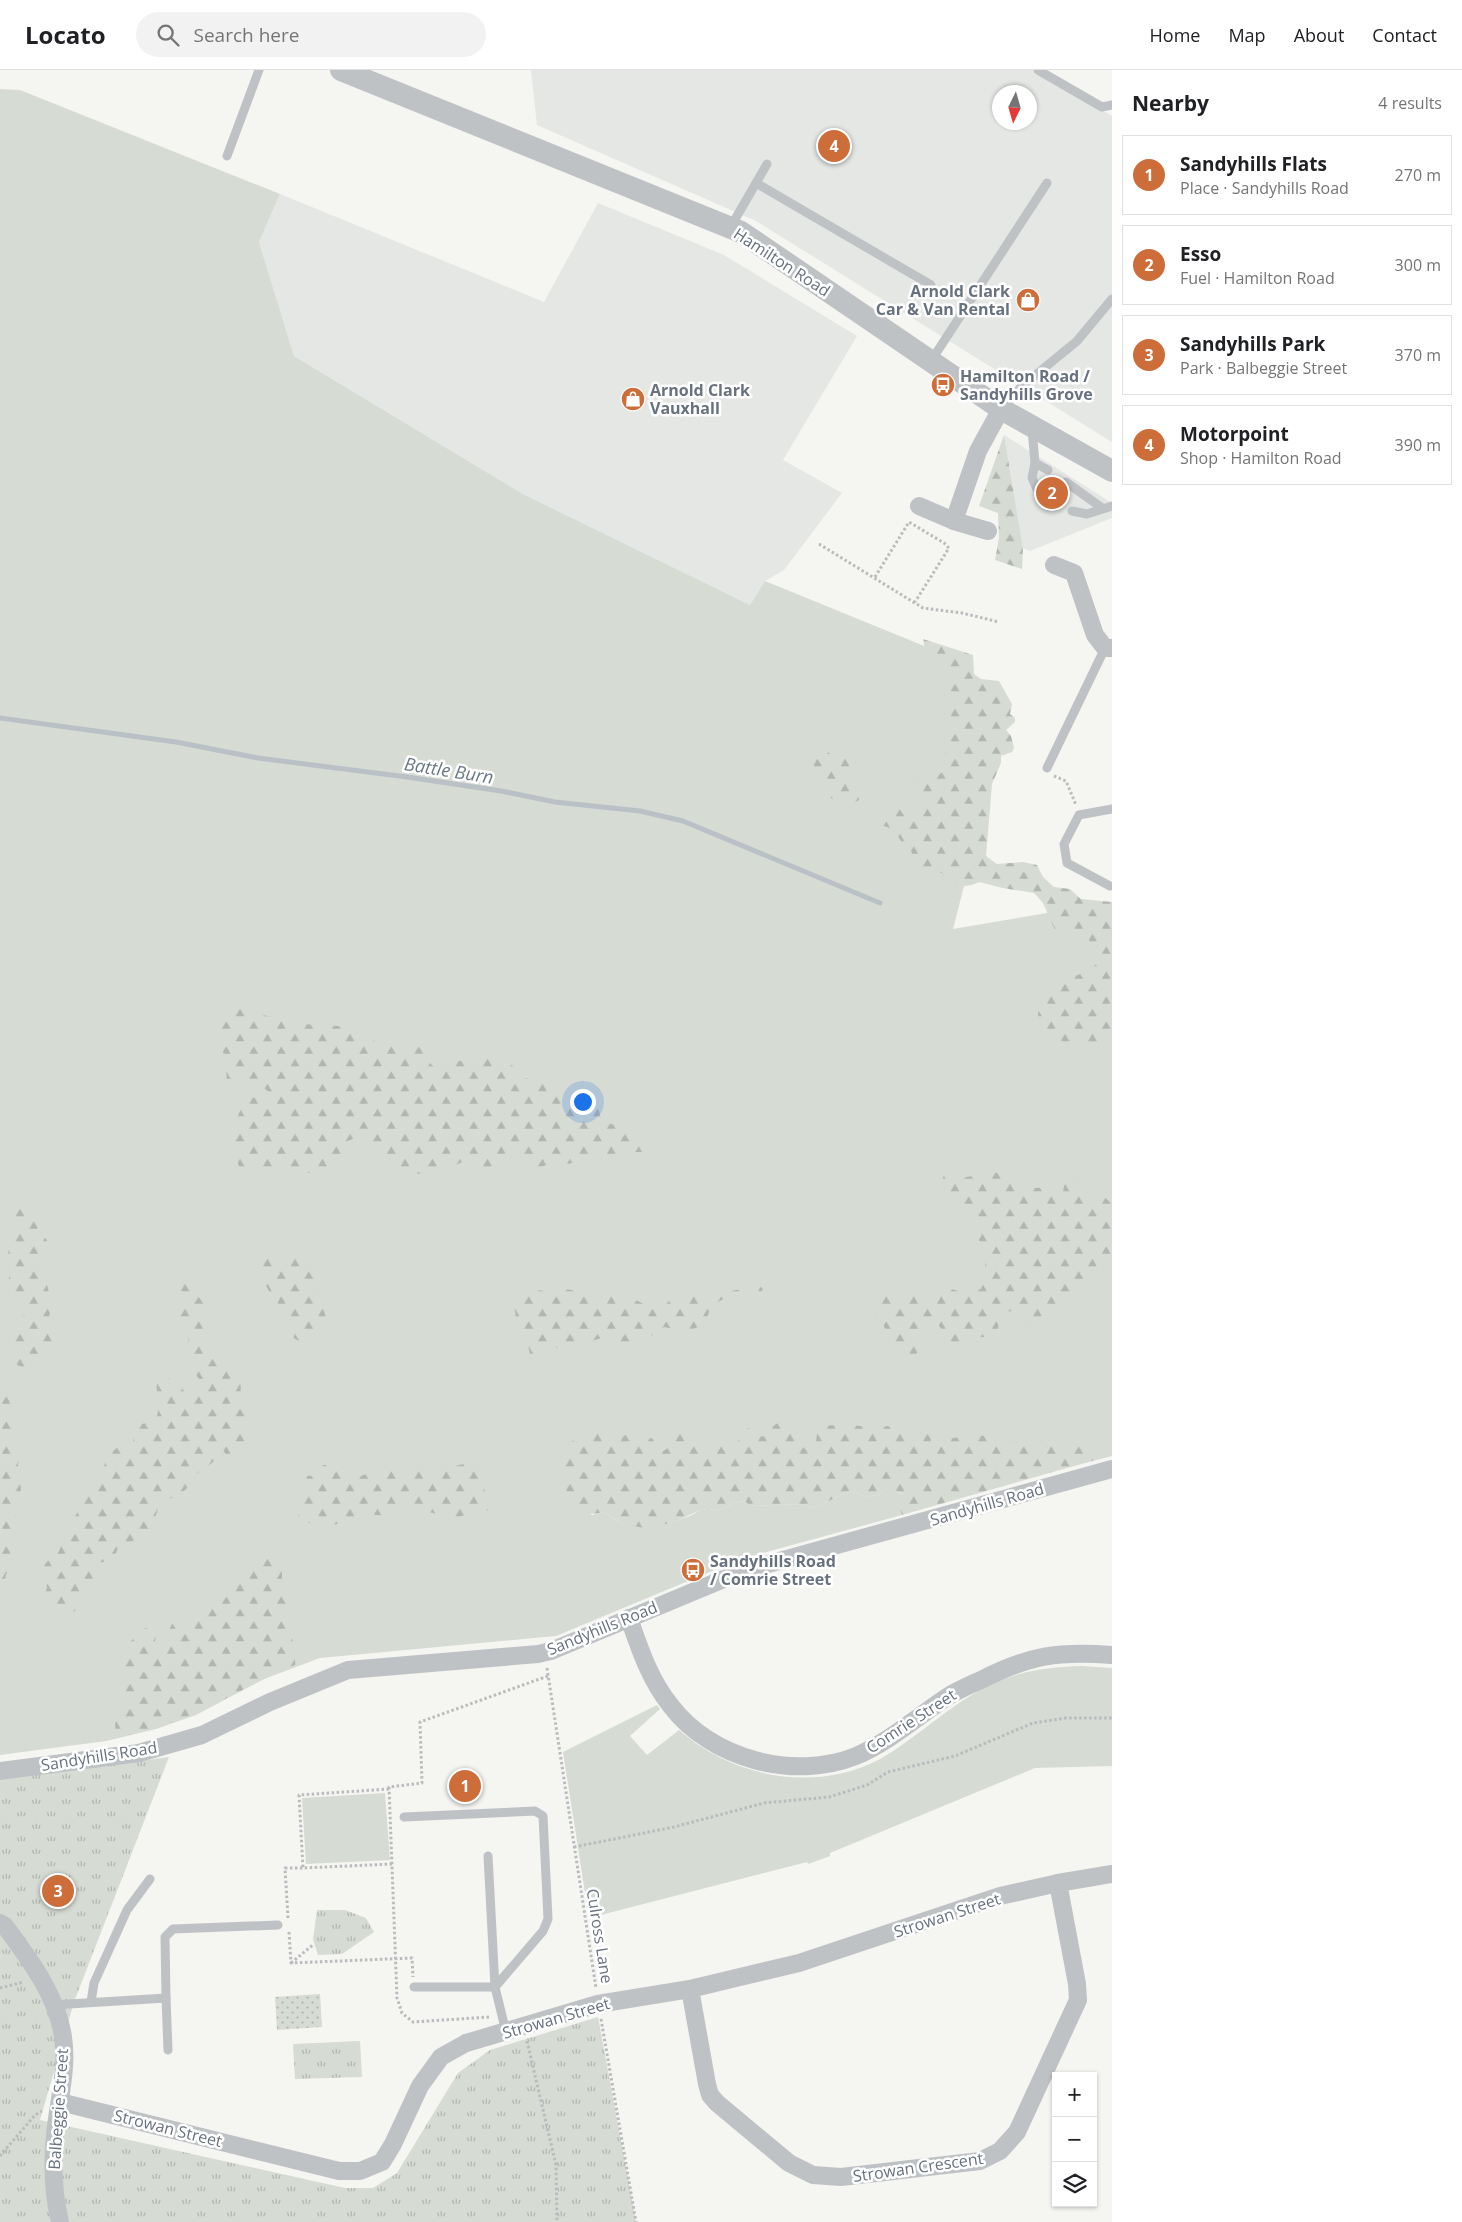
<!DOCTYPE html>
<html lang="en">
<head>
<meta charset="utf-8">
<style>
	:root { --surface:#fff; --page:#f2f2f2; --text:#202124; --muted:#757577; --line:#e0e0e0; --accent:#cd6e3a }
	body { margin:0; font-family:"Open Sans",sans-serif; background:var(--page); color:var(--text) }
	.controls { position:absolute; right:15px; bottom:15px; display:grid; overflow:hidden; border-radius:0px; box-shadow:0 1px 4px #0004 }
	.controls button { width:45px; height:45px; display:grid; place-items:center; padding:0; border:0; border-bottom:1px solid var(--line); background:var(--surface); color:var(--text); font:25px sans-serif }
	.compass { position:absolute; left:992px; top:15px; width:45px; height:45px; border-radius:50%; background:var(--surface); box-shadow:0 1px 4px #0004; rotate:185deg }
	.you { position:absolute; left:582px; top:1031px; width:18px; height:18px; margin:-12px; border:4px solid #fff; border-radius:50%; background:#1a73e8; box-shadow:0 0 0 8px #1a73e833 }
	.badge { display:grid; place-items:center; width:32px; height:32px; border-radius:50%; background:var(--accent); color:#fff; font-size:16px; font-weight:700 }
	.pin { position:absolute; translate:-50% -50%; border:2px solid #fff; box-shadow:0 1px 5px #0006 }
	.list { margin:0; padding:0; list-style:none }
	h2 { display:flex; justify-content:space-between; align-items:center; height:65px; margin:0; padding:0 20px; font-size:21px }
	h2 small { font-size:16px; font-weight:400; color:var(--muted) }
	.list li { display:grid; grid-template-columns:32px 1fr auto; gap:15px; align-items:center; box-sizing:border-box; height:80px; margin:0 10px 10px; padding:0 10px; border:1px solid var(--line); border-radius:0px }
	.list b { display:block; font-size:19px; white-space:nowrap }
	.list p { margin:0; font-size:16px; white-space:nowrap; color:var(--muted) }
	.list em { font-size:16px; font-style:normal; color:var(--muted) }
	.icon { flex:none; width:28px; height:28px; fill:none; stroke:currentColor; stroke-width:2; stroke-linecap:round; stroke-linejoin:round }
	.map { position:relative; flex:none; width:1112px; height:2152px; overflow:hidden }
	header { display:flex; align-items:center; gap:30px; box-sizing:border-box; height:70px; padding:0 25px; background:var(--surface); border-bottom:1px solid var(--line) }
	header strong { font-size:24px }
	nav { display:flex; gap:28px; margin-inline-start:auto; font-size:18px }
	.search { width:350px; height:45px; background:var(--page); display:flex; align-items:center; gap:12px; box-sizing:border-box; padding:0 18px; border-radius:28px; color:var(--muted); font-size:19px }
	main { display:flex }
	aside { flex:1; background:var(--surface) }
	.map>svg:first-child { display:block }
</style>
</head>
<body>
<header>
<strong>Locato</strong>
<div class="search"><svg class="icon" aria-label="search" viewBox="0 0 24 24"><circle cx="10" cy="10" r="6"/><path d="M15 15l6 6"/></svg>Search here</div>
<nav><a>Home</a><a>Map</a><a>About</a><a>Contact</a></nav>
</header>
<main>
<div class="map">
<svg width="1112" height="2152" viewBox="0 0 1112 2152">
	<defs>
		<pattern id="forest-firs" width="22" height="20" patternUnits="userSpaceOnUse" patternTransform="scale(1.25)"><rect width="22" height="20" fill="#d6dbd4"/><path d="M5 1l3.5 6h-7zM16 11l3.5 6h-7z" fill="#b1b6b1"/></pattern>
		<pattern id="park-tufts" width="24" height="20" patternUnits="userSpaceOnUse" patternTransform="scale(1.25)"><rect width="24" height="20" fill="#d6dbd4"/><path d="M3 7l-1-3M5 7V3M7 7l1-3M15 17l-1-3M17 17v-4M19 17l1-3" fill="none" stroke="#b1b6b1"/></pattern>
		<pattern id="garden-dots" width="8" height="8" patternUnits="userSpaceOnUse" patternTransform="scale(1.25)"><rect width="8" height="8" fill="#d6dbd4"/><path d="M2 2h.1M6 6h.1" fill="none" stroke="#b1b6b1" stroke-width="1.8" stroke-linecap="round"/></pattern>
	</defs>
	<rect width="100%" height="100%" fill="#f5f5f2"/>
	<g fill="#e5e7e5" fill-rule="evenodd">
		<path d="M531,0h501l80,46v326l-356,-221 -219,-96zM999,22h31v30h-31z"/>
		<path d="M280,124l264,108 54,-99 126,52 133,81 -74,124 59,33 -58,77 -19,11 -15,24 -227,-111 -229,-138 -35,-114z"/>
		<path d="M1004,365l108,68v15l-82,33 -7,-3z"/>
	</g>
	<g fill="#d6dbd4">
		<path d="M0,19l20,1 260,104 -21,48 35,114 229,138 227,111 15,-24 191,78 23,169 -26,101 159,-27v554l-39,10 -494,37 13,12 12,-3 18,12 38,2 30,-10 10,-6 22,-1 12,-6 11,-2 6,5 51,-2 12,4 36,-17c18,8 27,8 41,-8l8,10 7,2 -6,14 2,6 -161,44 -185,77 -236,22 -56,21 -68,36 -40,14 -50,12 -106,14z"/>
		<path d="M1082,1596l30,2v98l-77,2 -205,85v3l-22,8 -1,-2 -218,56 -26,-166 94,-47 3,4 -30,27 17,19 32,-25c53,47 136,64 201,29 37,-21 68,-53 106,-72 31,-16 62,-20 96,-21z"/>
		<path d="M385,1723l5,67 -84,4 -4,-66z"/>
	</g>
	<g fill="url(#forest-firs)">
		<path d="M1004,365l19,113 -1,21 -27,-9 4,-22 -1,-25 -19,-7z"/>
		<path d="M923,569l50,16 1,19 7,5 18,2 13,23 -2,10 5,4v4l-9,8 5,6 3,12 -2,4 -11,4v7l-9,21 -6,72 11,8 26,-2 14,3 6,12 11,10 16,2 11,10 31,3v144l-46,-3 -13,-6 -14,-16 -1,-8 5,-12 17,-19 28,-11 11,-9 -10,-21v-10l-18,4 -16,-5 -12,-27 -9,-10 -31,-5 -24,-6c-14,7 -28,5 -37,-9 -23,0 -26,-7 -33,-28l-6,-1 -10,-15 -9,-3 -2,-9 2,-9h15l4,6 15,1v-9l2,-4 -6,-9 3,-14 7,-7 13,4 10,-7 -4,-8 7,-27 -2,-39 -4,-27 -19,-19z"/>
		<path d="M823,680l14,7h10l6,4 2,9 -2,9 5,7 1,14c-13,8 -31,0 -38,-13l2,-8 -7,-6 -5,-17 4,-5z"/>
		<path d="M236,935l6,1 14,8 42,7 4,3 37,2 16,8 18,6 9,7 6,-3 28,1 5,3 8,14 13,13 3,-9 9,-5h9l7,-4 37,4 7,6 -2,6 3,4 38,5 6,3 7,12 11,-6 8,1 14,16 1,8 11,8 20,3 17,11 1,10 -5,4h-13l-22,8 -22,-3 -18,7 -14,-4 -5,-3 -4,8 -17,7 -8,-5 -2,-6 -6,-6c-5,11 -11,19 -23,12 -10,9 -20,4 -26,-6l-16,8 -37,6 -8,-1 -11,-9 -3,-7 -33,-20 -9,3 1,17 -8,10 -22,2 -9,3h-8l-13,-5 -47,2c-12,-21 -10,-58 11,-73l11,2 11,-2 -14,-13 -8,3 -9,-3h-9l-7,-5c-1,-7 -1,-13 -2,-20 -2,-13 -13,-18 -8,-33 3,-8 10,-12 12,-20z"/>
		<path d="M951,1101l9,2v5c13,-1 45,-11 55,-1 3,2 4,7 6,10l20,1 21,10 2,-12 8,-10 11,10 3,12 11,-7 13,11 2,-9v72l-15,-3 -2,14c-15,17 -32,29 -54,40l-3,13 -3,3 -6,-2 -4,-8 -2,-18c-9,7 -13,10 -24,5l-1,21 -4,6 -21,2 -5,9 -8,3 -16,-9 -2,-11 -6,-8 -9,3 -7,24 -7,9 -10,3 -14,-17v-10l-13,-19 4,-11 -2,-6 5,-6 9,-2 11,6c11,-3 21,-6 29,3 12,-10 22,-14 33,-2l6,-7 10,-1c13,-25 -5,-44 -6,-71 -20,-2 -37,-25 -31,-44z"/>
		<path d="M16,1135l13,4 9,15 -1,7c18,10 8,19 6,32 -1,7 4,12 1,20l3,2c2,7 4,13 0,19l3,8 -2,12c9,9 4,26 -4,34l1,3 -6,7h-14l-8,-3 -2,-6 3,-6 -12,-13 2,-8 9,-5 3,-10 4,-1 -6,-15v-5c-11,-13 -12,-13 -5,-30 -7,-10 -5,-18 -1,-29l-2,-4 3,-9 -2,-11z"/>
		<path d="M277,1184l14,1 4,3 14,-3 10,14 2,8 -3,13 5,10 3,21 -21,21 -8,-2 -3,-2 -3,-12 -8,-17 -11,-12 -12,-23 2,-13z"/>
		<path d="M185,1211l9,1 4,4 1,12 7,2 3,21 -7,14c7,8 11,15 15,25 16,1 27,18 23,34l7,5 -3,11 4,11 -3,12 2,12 -8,11 -7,2 -5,-2 -5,-7c-7,15 -13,15 -25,25 -2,2 -4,7 -6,10 -8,10 -19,15 -31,17 -4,22 -18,41 -41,44 -3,11 -9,19 -22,17 -1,13 -4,21 -17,26v11l-5,12 -10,5 -11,-1c-8,-7 -12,-17 -7,-27 -3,-17 -10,-22 10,-33l5,-11 8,-4 -2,-10 10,-19 2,-10 5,-6 5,-1 4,-6 5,-16 5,-5 2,-10 12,-10 15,-5v-16l22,-5c7,-13 0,-27 2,-41 17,-5 24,3 30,18l4,-6 6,-1 2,-12c-16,-22 -8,-19 -11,-40 -4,-20 -15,-23 -4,-44l-4,-6v-4z"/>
		<path d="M755,1216h5l3,3 -2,3c-6,3 -9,0 -16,1 -7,0 -10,6 -19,4 -5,4 -12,6 -16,12 -2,4 -2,8 -4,12 -9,12 -30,9 -42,6 -19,16 -33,15 -57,17l-6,-6 -37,13 -14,-6 -5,10 -8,1 -7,-2 -4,-17c-14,-5 -9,-15 -11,-26 -5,-16 -2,-13 11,-19 10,-5 18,-1 29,4l6,-7 11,1 7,6c29,-7 57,-1 80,18l12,-16 10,-3 9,-2 18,3z"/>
		<path d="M0,1316l7,8 3,9 6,36 -2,5 3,5 2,10 -1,6 3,25 -5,19v25l-4,12 2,15 -3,8 -5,5 -2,12 -4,3z"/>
		<path d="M778,1353l17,4 5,6 -2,9 7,7 11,-5 1,-13 2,-4c21,-4 40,-4 60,5l7,-6 14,1 12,6 10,-2 10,6 -3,9 5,6 11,-13 31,-4 20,2 12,5 16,-2 11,3 10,-3 14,1 19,6 6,-1 12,7 -1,7 -193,55 -2,-6 5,-14 -12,-6 -3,-5c-13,15 -22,15 -40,7l-36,17 -12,-4 -52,2 -5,-5 -11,2 -12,6 -22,1 -19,9 -21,7 -15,2 -23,-4 -18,-12c-19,5 -20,-2 -35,-10l-4,-17 -7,-13 1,-14 9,-16 19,-5 8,-6 10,1 5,12 10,-2 2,-5 7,-4 8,4 7,-1 9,3 4,14c12,-3 12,-6 15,-17l7,-4 9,3 4,9c15,2 30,-2 45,-2l11,-14 8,3 7,6 4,-7z"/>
		<path d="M464,1394l8,1c5,13 13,12 13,29l10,8 -1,7 -11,2 -8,-4c-3,8 -22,13 -29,10 -3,-1 -5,-3 -7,-5l-2,2 -8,-2 -8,5 -13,-6 -9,-10 -4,12 -3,3 -30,-2 -9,6 -24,6 -18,-2 -13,-7c1,-15 7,-27 9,-41l11,-1 5,-10 22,1 16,10c9,-4 19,-4 27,-10l21,6 16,-3 10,1 9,-5 6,2z"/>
		<path d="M273,1483l7,3 2,3v24l5,2c2,8 2,15 2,22 1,11 5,7 0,20 3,5 7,33 6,38 -35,14 -67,34 -102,49 -25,11 -50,18 -77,24l-1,-16 12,-16 8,1 -1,-10 -10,-6v-8l-6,-14 13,-28 7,-6v-4l8,-3 10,4 -1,11 2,3 5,-1 10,-21h4c9,-8 13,-9 25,-5l1,-3 6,-1 4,-8 14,-9 7,-16 7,-4 4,-8h5l6,-8 6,-3 1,-4z"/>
	</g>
	<g fill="url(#park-tufts)">
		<path d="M169,1687l-95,245 -34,118 305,68h28l24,-15 61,-100 32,-23 108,-33 38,205h-636v-442z"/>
		<path d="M317,1840h28l21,8 8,14 -32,22 -24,1 -5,-16z"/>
		<path d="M360,1971l2,36 -67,2 -2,-35z"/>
	</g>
	<path fill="url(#garden-dots)" d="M320,1924l2,33 -45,3 -2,-33z"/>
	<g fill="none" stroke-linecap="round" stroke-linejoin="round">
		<path stroke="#bac1c6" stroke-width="5" d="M0,648l176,24 82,16 149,19 94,14 54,11 85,9 43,10 197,82"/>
		<g stroke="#b9bbbd" stroke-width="3" stroke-dasharray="2.5 2.5" stroke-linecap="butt">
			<path d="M819,474l104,64 39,5 37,9"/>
			<path d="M875,507l34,-55 35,21 5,5 -34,54"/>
			<path d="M1054,706l12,5 10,24"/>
			<path d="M547,1598l49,320"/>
			<path d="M389,1719l-90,6 4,73 89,-4"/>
			<path d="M574,1777l100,-20 90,-24 65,-6 38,-12 21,-13 67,-16 78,-33 33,-5h46"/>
			<path d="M288,1848l-3,-50h18"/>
			<path d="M289,1862l2,31 121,-5 1,19"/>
			<path d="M291,1893l23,-19"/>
			<path d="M0,1918l24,-6"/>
			<path d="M489,1947l-76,5 -11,-9 -5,-15 -8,-211 33,-4 -2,-61 128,-46"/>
			<path d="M601,1949l35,203"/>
			<path d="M527,1971l29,124 1,57"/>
			<path d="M0,2086l35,-41 7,-4"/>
		</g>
		<g stroke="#bfc2c5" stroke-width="9">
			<path d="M1038,0l64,37 10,-2"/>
			<path d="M227,86l32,-86"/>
			<path d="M756,113l175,102"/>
			<path d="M730,158l37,-64"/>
			<path d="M931,291l116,-178"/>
			<path d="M1001,339l20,-22 56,-46 35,-42"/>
			<path d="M1032,359l3,34 -3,15 5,11"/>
			<path d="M1035,393l13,7"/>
			<path d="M1066,412l36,26"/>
			<path d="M1072,441l15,3 25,-8"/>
			<path d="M1047,698l58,-120"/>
			<path d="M1110,816l-43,-23 -3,-19 15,-29 33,-6"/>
			<path d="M404,1747l131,-6 8,5 5,103 -5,12 -48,56 11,45"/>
			<path d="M414,1917h81l-7,-131"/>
			<path d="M166,1928l-1,-61 8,-8 105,-4"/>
			<path d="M91,1932l3,-19 33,-73 23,-31"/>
			<path d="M53,1935l113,-7 2,52"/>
		</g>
		<g stroke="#bfc2c5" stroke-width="18">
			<path d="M919,436l35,15 34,10"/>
			<path d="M954,451l24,-70 23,-42"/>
			<path d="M1054,495l20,8 21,62 10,13h7"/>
			<path d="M629,1548c11,32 21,62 42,88 40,53 123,75 185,50 33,-14 61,-39 91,-59 11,-7 23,-12 34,-17 49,-25 77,-29 131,-25"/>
			<path d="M0,1701l139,-18 63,-18 68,-33 78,-32 190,-16 13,-3 192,-80 369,-102"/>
			<path d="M0,1853l5,3c24,33 52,69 58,111 5,33 -5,65 -8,98 -3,29 -2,58 5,87"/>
			<path d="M690,1919l17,95 3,11 7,8 72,60 24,12 28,2 139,-16 20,-10 17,-19 61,-132 -1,-16 -19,-101"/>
			<path d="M60,2032l279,69h21l22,-9 11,-18 27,-58 21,-29 25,-14 132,-39 92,-15 109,-26 201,-67 58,-13 54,-9"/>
		</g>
		<path stroke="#bfc2c5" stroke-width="22" d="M341,0l400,162 260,177 111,62"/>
	</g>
	<defs>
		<g id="shop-disc" transform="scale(1.25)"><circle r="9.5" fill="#cd6e3a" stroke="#fff"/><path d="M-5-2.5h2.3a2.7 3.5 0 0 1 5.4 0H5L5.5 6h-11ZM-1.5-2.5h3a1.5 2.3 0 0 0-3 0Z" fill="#fff"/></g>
		<g id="bus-disc" transform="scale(1.25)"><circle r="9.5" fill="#cd6e3a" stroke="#fff"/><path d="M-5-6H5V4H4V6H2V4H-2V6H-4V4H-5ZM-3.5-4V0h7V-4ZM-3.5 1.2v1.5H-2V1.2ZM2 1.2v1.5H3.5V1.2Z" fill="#fff"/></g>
	</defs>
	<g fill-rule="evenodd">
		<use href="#shop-disc" x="1028" y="230"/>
		<use href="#bus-disc" x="943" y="315"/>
		<use href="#shop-disc" x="633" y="329"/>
		<use href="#bus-disc" x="693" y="1500"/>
	</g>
	<g text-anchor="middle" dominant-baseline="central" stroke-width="5" stroke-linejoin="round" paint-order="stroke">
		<g font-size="16" fill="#68727f" stroke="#fff">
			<text transform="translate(782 192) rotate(33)">Hamilton Road</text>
			<text transform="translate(987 1434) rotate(-16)">Sandyhills Road</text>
			<text transform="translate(602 1558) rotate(-22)">Sandyhills Road</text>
			<text transform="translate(911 1651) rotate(-33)">Comrie Street</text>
			<text transform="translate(99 1686) rotate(-9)">Sandyhills Road</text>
			<text transform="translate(947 1845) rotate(-18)">Strowan Street</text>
			<text transform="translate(600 1866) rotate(81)">Culross Lane</text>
			<text transform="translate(556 1948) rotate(-16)">Strowan Street</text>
			<text transform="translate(58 2039) rotate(-86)">Balbeggie Street</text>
			<text transform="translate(168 2058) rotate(14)">Strowan Street</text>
			<text transform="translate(918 2097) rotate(-8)">Strowan Crescent</text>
		</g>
		<g font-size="16" font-weight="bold" fill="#68727f" stroke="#fff" text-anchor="start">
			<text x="1010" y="221" text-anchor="end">Arnold Clark<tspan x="1010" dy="18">Car &amp; Van Rental</tspan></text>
			<text x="960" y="306">Hamilton Road /<tspan x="960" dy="18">Sandyhills Grove</tspan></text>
			<text x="650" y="320">Arnold Clark<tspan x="650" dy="18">Vauxhall</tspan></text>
			<text x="710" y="1491">Sandyhills Road<tspan x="710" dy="18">/ Comrie Street</tspan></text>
		</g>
		<g font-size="18" font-style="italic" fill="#697983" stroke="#fff">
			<text transform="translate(449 700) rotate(9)">Battle Burn</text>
		</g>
	</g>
</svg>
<div class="controls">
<button>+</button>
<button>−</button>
<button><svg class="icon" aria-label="layers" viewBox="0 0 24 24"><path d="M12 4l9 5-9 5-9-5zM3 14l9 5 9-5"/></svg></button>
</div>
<svg class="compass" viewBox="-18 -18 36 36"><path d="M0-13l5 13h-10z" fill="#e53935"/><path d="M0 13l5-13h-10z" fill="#757577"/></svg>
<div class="you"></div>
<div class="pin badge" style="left:465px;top:1716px">1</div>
<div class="pin badge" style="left:1052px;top:423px">2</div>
<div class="pin badge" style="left:58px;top:1821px">3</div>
<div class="pin badge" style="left:834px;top:76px">4</div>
</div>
<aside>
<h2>Nearby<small>4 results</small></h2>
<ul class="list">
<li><span class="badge">1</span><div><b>Sandyhills Flats</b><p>Place · Sandyhills Road</p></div><em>270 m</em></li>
<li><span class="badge">2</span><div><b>Esso</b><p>Fuel · Hamilton Road</p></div><em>300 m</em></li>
<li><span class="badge">3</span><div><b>Sandyhills Park</b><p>Park · Balbeggie Street</p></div><em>370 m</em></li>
<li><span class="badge">4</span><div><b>Motorpoint</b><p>Shop · Hamilton Road</p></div><em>390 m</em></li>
</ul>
</aside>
</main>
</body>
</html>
